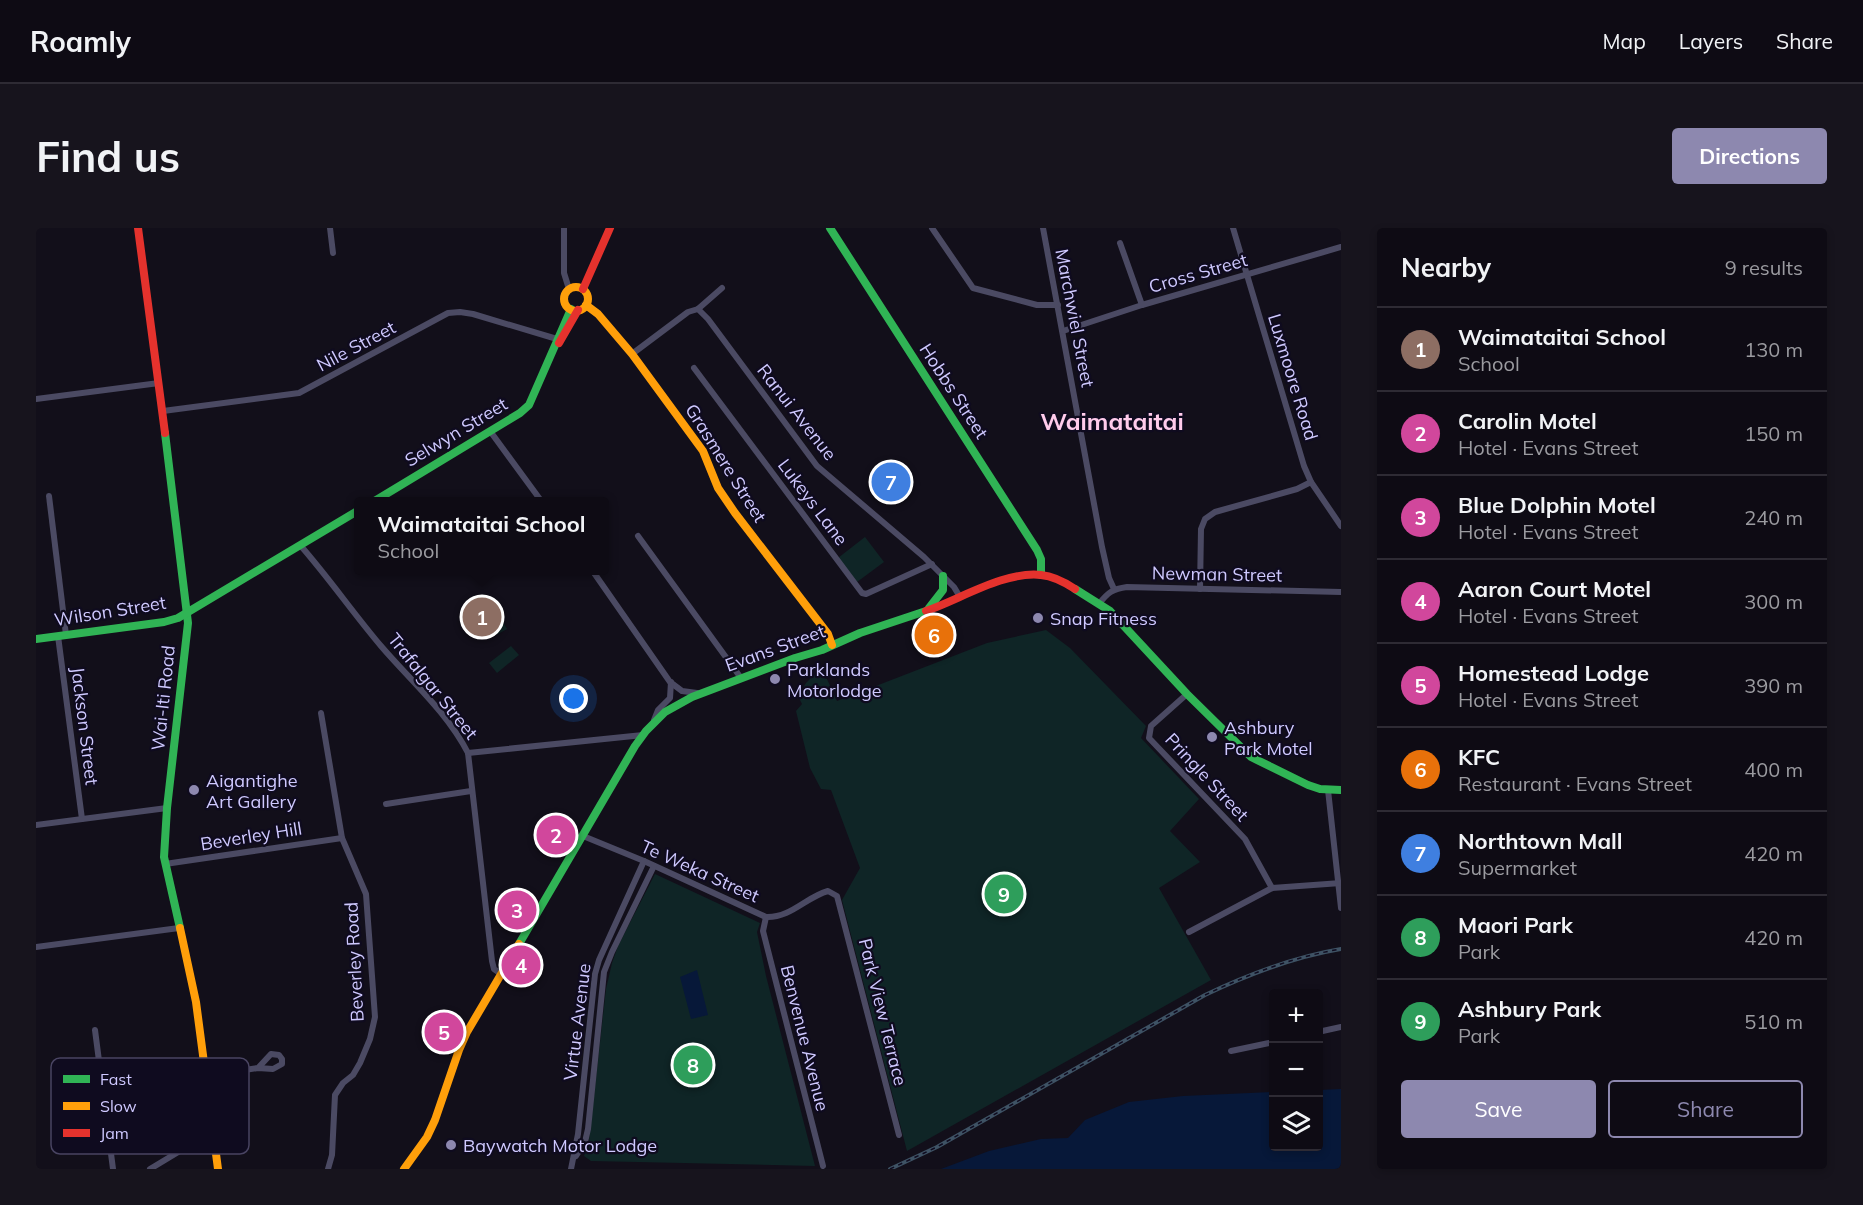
<!DOCTYPE html>
<html lang="en">
<head>
<meta charset="utf-8">
<style>
	:root { --surface:#0e0b14; --page:#17141d; --text:#f1f3f6; --muted:#9b9ba0; --line:#2e2b34; --accent:#8d88af }
	body { margin:0; font-family:Mulish,sans-serif; background:var(--page); color:var(--text) }
	.controls { position:absolute; right:18px; bottom:18px; display:grid; overflow:hidden; border-radius:6px; box-shadow:0 3px 9px #0003 }
	.controls button { width:54px; height:54px; display:grid; place-items:center; padding:0; border:0; border-bottom:2px solid var(--line); background:var(--surface); color:var(--text); font:30px sans-serif }
	.you { position:absolute; left:538px; top:471px; width:21px; height:21px; margin:-15px; border:4px solid #fff; border-radius:50%; background:#1a73e8; box-shadow:0 0 0 9px #1a73e833 }
	.badge { display:grid; place-items:center; width:39px; height:39px; border-radius:50%; background:var(--accent); color:#fff; font-size:20px; font-weight:700 }
	.pin { position:absolute; translate:-50% -50%; border:3px solid #fff; box-shadow:0 2px 6px #0006 }
	.popup { position:absolute; left:318px; top:269px; width:255px; height:78px; box-sizing:border-box; display:grid; place-content:center; border-radius:6px; background:var(--surface); filter:drop-shadow(0 2px 4px #0005); font-size:20px; white-space:nowrap; color:var(--muted) }
	.popup b { font-size:22px; color:var(--text) }
	.popup::after { content:''; position:absolute; left:50%; top:100%; margin-left:-12px; border:12px solid transparent; border-top-color:var(--surface) }
	.list { margin:0; padding:0; list-style:none }
	h2 { display:flex; justify-content:space-between; align-items:center; height:78px; margin:0; padding:0 24px; font-size:26px }
	h2 small { font-size:20px; font-weight:400; color:var(--muted) }
	.list li { display:grid; grid-template-columns:39px 1fr auto; gap:18px; align-items:center; box-sizing:border-box; height:84px; padding:0 24px; border-top:2px solid var(--line) }
	.list b { display:block; font-size:22px; white-space:nowrap }
	.list p { margin:0; font-size:20px; white-space:nowrap; color:var(--muted) }
	.list em { font-size:20px; font-style:normal; color:var(--muted) }
	.actions { display:flex; gap:12px; padding:18px 24px }
	.actions a { flex:1; padding:14px 0; border:2px solid var(--accent); border-radius:6px; text-align:center; font-size:21px; color:var(--accent) }
	.actions .main { background:var(--accent); color:#fff }
	.icon { flex:none; width:33px; height:33px; fill:none; stroke:currentColor; stroke-width:2; stroke-linecap:round; stroke-linejoin:round }
	.map { position:relative; flex:none; width:1305px; height:941px; overflow:hidden; border-radius:6px }
	header { display:flex; align-items:center; gap:36px; box-sizing:border-box; height:84px; padding:0 30px; background:var(--surface); border-bottom:2px solid var(--line) }
	header strong { font-size:28px }
	nav { display:flex; gap:33px; margin-inline-start:auto; font-size:21px }
	.intro { display:flex; align-items:center; justify-content:space-between; box-sizing:border-box; height:144px; padding:0 36px }
	h1 { margin:0; font-size:42px }
	.button { padding:15px 27px; border-radius:6px; background:var(--accent); color:#fff; font-size:21px; font-weight:700 }
	main { display:flex; gap:36px; padding:0 36px }
	aside { flex:1; background:var(--surface); border-radius:6px; box-shadow:0 3px 9px #0003 }
	.map>svg:first-child { display:block }
</style>
</head>
<body>
<header>
<strong>Roamly</strong>
<nav><a>Map</a><a>Layers</a><a>Share</a></nav>
</header>
<div class="intro"><h1>Find us</h1><a class="button">Directions</a></div>
<main>
<div class="map">
<svg width="1305" height="941" viewBox="0 0 1305 941">
	<rect width="100%" height="100%" fill="#120f1a"/>
	<g fill="#0f2526">
		<path d="M829,309l19,25 -27,20 -19,-24z"/>
		<path d="M457,377l14,24 -11,6 -14,-23z"/>
		<path d="M1010,402l24,18 76,78 -5,12 58,61 -29,32 30,31 -41,26 52,92 -304,171 -65,-251 18,-32 -29,-78 -10,-1 -11,-21 -14,-57 6,-7 -4,-8 8,-13 8,-8 13,4 10,22 150,-58z"/>
		<path d="M475,418l8,9 -22,18 -8,-10z"/>
		<path d="M619,646l105,49 -3,9 9,44 49,190 -224,-5 -7,-5 5,-15 17,-152 6,-26 6,-17z"/>
	</g>
	<g fill="#071839">
		<path d="M661,742l11,45 -17,4 -11,-42z"/>
		<path d="M1305,861v80h-400l48,-18 52,-12 27,-1 17,-18 44,-18 54,-6 90,-4 1,54h44l1,-56z"/>
	</g>
	<g fill="none" stroke-linecap="round" stroke-linejoin="round">
		<g stroke="#4b4a63" stroke-width="6">
			<path d="M294,0l3,25"/>
			<path d="M528,0v45l5,16"/>
			<path d="M896,0l41,60 64,17h21"/>
			<path d="M1007,0l59,319 7,31 5,11"/>
			<path d="M1197,0l71,238 7,16 30,44"/>
			<path d="M1084,15l22,62"/>
			<path d="M662,81l10,10 109,147 107,91 30,30 6,10"/>
			<path d="M1027,103l79,-26 199,-58"/>
			<path d="M596,126l56,-42 10,-3 24,-21"/>
			<path d="M658,140l168,225 4,1 66,-30"/>
			<path d="M0,171l123,-16"/>
			<path d="M127,183l136,-18 149,-80 12,-1 13,2 84,25"/>
			<path d="M454,203l52,71"/>
			<path d="M13,268l17,139"/>
			<path d="M602,308l103,142"/>
			<path d="M264,317c29,33 53,68 81,101 29,34 66,66 87,107l24,208 2,8 7,5"/>
			<path d="M556,342l78,112 12,9 15,2"/>
			<path d="M1164,361l1,-60 4,-10 10,-7 82,-23 14,-7"/>
			<path d="M1063,376c9,-12 14,-15 28,-17l214,5"/>
			<path d="M22,408l24,183"/>
			<path d="M1151,466l-36,32 -2,12 96,101 27,49"/>
			<path d="M285,485l21,125 24,56 9,123 -5,22 -10,24 -7,12 -10,8 -8,12 -3,60 -4,14"/>
			<path d="M618,492l4,-10 12,-12 1,-16"/>
			<path d="M432,525l175,-18"/>
			<path d="M1292,562l13,118"/>
			<path d="M350,576l85,-13"/>
			<path d="M0,597l131,-17"/>
			<path d="M547,608l61,25 122,56c25,1 40,-20 62,-26l9,5 62,239"/>
			<path d="M129,636l177,-26"/>
			<path d="M730,689l-3,14 60,235"/>
			<path d="M1153,704l83,-44 69,-5"/>
			<path d="M0,719l143,-19"/>
			<path d="M59,802l18,139"/>
			<path d="M1282,804l23,-5"/>
			<path d="M1195,823l43,-9"/>
			<path d="M170,848l52,-8 15,1 9,-5v-5l-3,-4 -8,-1 -13,14"/>
			<path d="M540,928l9,-14 3,-13 16,-157 8,-20 42,-86"/>
			<path d="M114,941l63,-38"/>
			<path d="M535,941l7,-35 17,-160 4,-14 45,-99"/>
		</g>
		<g stroke="#30b455" stroke-width="8">
			<path d="M794,0l207,322 4,9v16"/>
			<path d="M129,205l23,190 -21,185 -3,49 16,71"/>
			<path d="M337,274l147,-89 9,-8 42,-96"/>
			<path d="M1039,361l35,22 77,83 64,63 57,28 12,4 21,1"/>
			<path d="M893,380l14,-18v-14"/>
			<path d="M0,411l128,-17 14,-4 181,-108"/>
			<path d="M483,716l116,-198 11,-15 19,-19 27,-15 103,-39 27,-8 38,-17 66,-22"/>
		</g>
		<g stroke="#ff9f0a" stroke-width="8">
			<circle cx="540" cy="71" r="12"/>
			<path d="M550,77l12,9 34,40 71,97 15,37 17,25 93,121 4,11"/>
			<path d="M144,700l16,74 22,167"/>
			<path d="M368,941l23,-32 8,-17 24,-70 8,-18 52,-88"/>
		</g>
		<g stroke="#e5322d" stroke-width="8">
			<path d="M102,0l27,205"/>
			<path d="M547,61l27,-61"/>
			<path d="M523,115l19,-33"/>
			<path d="M890,383c35,-12 78,-40 115,-36 11,1 25,8 34,14"/>
		</g>
		<g stroke="#3e5264" stroke-width="4">
			<path id="rail" d="M854,941l47,-22 268,-152c44,-21 88,-38 136,-46"/>
		</g>
		<use href="#rail" stroke="#0f0b1f" stroke-width="1.5" stroke-dasharray="4.5" stroke-linecap="butt"/>
	</g>
	<g fill="#8d88af" stroke="#0f0b1f" stroke-width="2">
		<circle cx="1002" cy="390" r="6"/>
		<circle cx="739" cy="451" r="6"/>
		<circle cx="1176" cy="509" r="6"/>
		<circle cx="158" cy="562" r="6"/>
		<circle cx="415" cy="917" r="6"/>
	</g>
	<g text-anchor="middle" dominant-baseline="central" stroke-width="4.5" stroke-linejoin="round" paint-order="stroke">
		<g font-size="18" fill="#cfc9ff" stroke="#0f0b1f">
			<text transform="translate(1162 45) rotate(-16)">Cross Street</text>
			<text transform="translate(1039 90) rotate(79)">Marchwiel Street</text>
			<text transform="translate(320 118) rotate(-28)">Nile Street</text>
			<text transform="translate(1257 149) rotate(73)">Luxmoore Road</text>
			<text transform="translate(918 163) rotate(57)">Hobbs Street</text>
			<text transform="translate(761 184) rotate(52)">Ranui Avenue</text>
			<text transform="translate(420 204) rotate(-31)">Selwyn Street</text>
			<text transform="translate(690 235) rotate(58)">Grasmere Street</text>
			<text transform="translate(777 274) rotate(53)">Lukeys Lane</text>
			<text transform="translate(1181 346) rotate(1)">Newman Street</text>
			<text transform="translate(74 383) rotate(-9)">Wilson Street</text>
			<text transform="translate(739 420) rotate(-20)">Evans Street</text>
			<text transform="translate(397 458) rotate(51)">Trafalgar Street</text>
			<text transform="translate(127 470) rotate(-84)">Wai-Iti Road</text>
			<text transform="translate(49 498) rotate(83)">Jackson Street</text>
			<text transform="translate(1171 549) rotate(47)">Pringle Street</text>
			<text transform="translate(215 608) rotate(-9)">Beverley Hill</text>
			<text transform="translate(664 643) rotate(24)">Te Weka Street</text>
			<text transform="translate(318 734) rotate(-93)">Beverley Road</text>
			<text transform="translate(847 784) rotate(76)">Park View Terrace</text>
			<text transform="translate(541 794) rotate(-83)">Virtue Avenue</text>
			<text transform="translate(769 810) rotate(76)">Benvenue Avenue</text>
		</g>
		<g font-size="18" fill="#cfc9ff" stroke="#0f0b1f" text-anchor="start">
			<text x="1014" y="390">Snap Fitness</text>
			<text x="751" y="441">Parklands<tspan x="751" dy="21">Motorlodge</tspan></text>
			<text x="1188" y="499">Ashbury<tspan x="1188" dy="21">Park Motel</tspan></text>
			<text x="170" y="552">Aigantighe<tspan x="170" dy="21">Art Gallery</tspan></text>
			<text x="427" y="917">Baywatch Motor Lodge</text>
		</g>
		<g font-size="24" font-weight="bold" fill="#ffcbeb" stroke="#0f0b1f">
			<text x="1076" y="193">Waimataitai</text>
		</g>
	</g>
	<rect x="15" y="830" width="198" height="96" rx="9" fill="#0f0b1f" stroke="#494462" stroke-width="1.5"/>
	<rect x="27" y="847" width="27" height="8" fill="#30b455"/>
	<rect x="27" y="874" width="27" height="8" fill="#ff9f0a"/>
	<rect x="27" y="901" width="27" height="8" fill="#e5322d"/>
	<g font-size="16" fill="#cfc9ff">
		<text x="64" y="857">Fast</text>
		<text x="64" y="884">Slow</text>
		<text x="64" y="911">Jam</text>
	</g>
</svg>
<div class="controls">
<button>+</button>
<button>−</button>
<button><svg class="icon" aria-label="layers" viewBox="0 0 24 24"><path d="M12 4l9 5-9 5-9-5zM3 14l9 5 9-5"/></svg></button>
</div>
<div class="you"></div>
<div class="pin badge" style="left:446px;top:389px;background:#8d6e63">1</div>
<div class="popup"><b>Waimataitai School</b>School</div>
<div class="pin badge" style="left:520px;top:607px;background:#d1479c">2</div>
<div class="pin badge" style="left:481px;top:682px;background:#d1479c">3</div>
<div class="pin badge" style="left:485px;top:737px;background:#d1479c">4</div>
<div class="pin badge" style="left:408px;top:804px;background:#d1479c">5</div>
<div class="pin badge" style="left:898px;top:407px;background:#e8710a">6</div>
<div class="pin badge" style="left:855px;top:254px;background:#3f7fe0">7</div>
<div class="pin badge" style="left:657px;top:837px;background:#2e9e5b">8</div>
<div class="pin badge" style="left:968px;top:666px;background:#2e9e5b">9</div>
</div>
<aside>
<h2>Nearby<small>9 results</small></h2>
<ul class="list">
<li><span class="badge" style="background:#8d6e63">1</span><div><b>Waimataitai School</b><p>School</p></div><em>130 m</em></li>
<li><span class="badge" style="background:#d1479c">2</span><div><b>Carolin Motel</b><p>Hotel · Evans Street</p></div><em>150 m</em></li>
<li><span class="badge" style="background:#d1479c">3</span><div><b>Blue Dolphin Motel</b><p>Hotel · Evans Street</p></div><em>240 m</em></li>
<li><span class="badge" style="background:#d1479c">4</span><div><b>Aaron Court Motel</b><p>Hotel · Evans Street</p></div><em>300 m</em></li>
<li><span class="badge" style="background:#d1479c">5</span><div><b>Homestead Lodge</b><p>Hotel · Evans Street</p></div><em>390 m</em></li>
<li><span class="badge" style="background:#e8710a">6</span><div><b>KFC</b><p>Restaurant · Evans Street</p></div><em>400 m</em></li>
<li><span class="badge" style="background:#3f7fe0">7</span><div><b>Northtown Mall</b><p>Supermarket</p></div><em>420 m</em></li>
<li><span class="badge" style="background:#2e9e5b">8</span><div><b>Maori Park</b><p>Park</p></div><em>420 m</em></li>
<li><span class="badge" style="background:#2e9e5b">9</span><div><b>Ashbury Park</b><p>Park</p></div><em>510 m</em></li>
</ul>
<div class="actions"><a class="main">Save</a><a>Share</a></div>
</aside>
</main>
</body>
</html>
